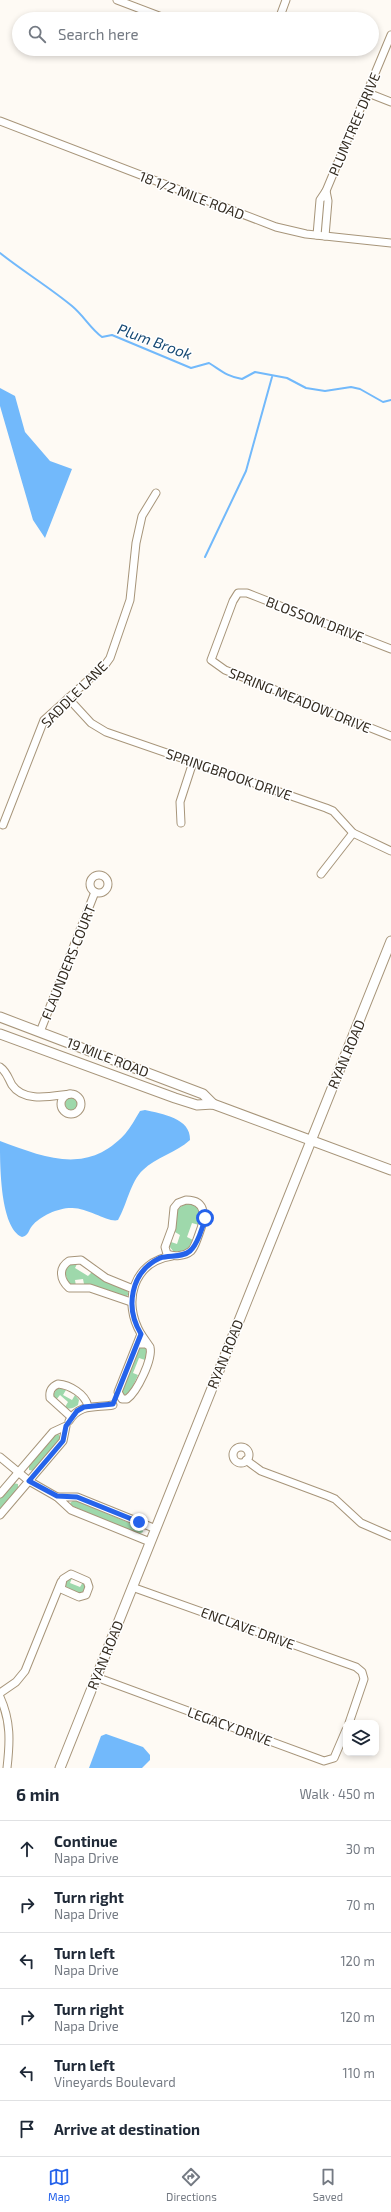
<!DOCTYPE html>
<html lang="en">
<head>
<meta charset="utf-8">
<style>
	:root { --surface:#fff; --page:#f6f6f7; --text:#1f2937; --muted:#747a83; --line:#e0e1e3; --accent:#2563eb }
	body { margin:0; font-family:"Exo 2",sans-serif; background:var(--page); color:var(--text) }
	.controls { position:absolute; right:12px; bottom:12px; display:grid; overflow:hidden; border-radius:8px; box-shadow:0 2px 6px #0003 }
	.controls button { width:36px; height:36px; display:grid; place-items:center; padding:0; border:0; border-bottom:1px solid var(--line); background:var(--surface); color:var(--text); font:20px sans-serif }
	.stop { position:absolute; width:12px; height:12px; margin:-9px; border:3px solid #2563eb; border-radius:50%; background:#fff }
	.stop.end { background:#2563eb; border-color:#fff; box-shadow:0 1px 4px #0008 }
	.list { margin:0; padding:0; list-style:none }
	h2 { display:flex; justify-content:space-between; align-items:center; height:52px; margin:0; padding:0 16px; font-size:17px }
	h2 small { font-size:13px; font-weight:400; color:var(--muted) }
	.list li { display:grid; grid-template-columns:26px 1fr auto; gap:12px; align-items:center; box-sizing:border-box; height:56px; padding:0 16px; border-top:1px solid var(--line) }
	.list b { display:block; font-size:15px; white-space:nowrap }
	.list p { margin:0; font-size:13px; white-space:nowrap; color:var(--muted) }
	.list em { font-size:13px; font-style:normal; color:var(--muted) }
	.icon { flex:none; width:22px; height:22px; fill:none; stroke:currentColor; stroke-width:2; stroke-linecap:round; stroke-linejoin:round }
	.map { position:relative; flex:none; width:391px; height:1768px; overflow:hidden }
	.search { position:absolute; background:var(--surface); box-shadow:0 2px 6px #0003; left:12px; right:12px; top:12px; height:44px; display:flex; align-items:center; gap:10px; box-sizing:border-box; padding:0 14px; border-radius:22px; color:var(--muted); font-size:15px }
	.sheet { height:388px; background:var(--surface) }
	nav { display:flex; justify-content:space-around; align-items:center; box-sizing:border-box; height:56px; border-top:1px solid var(--line); background:var(--surface); font-size:11px; color:var(--muted) }
	nav a { display:grid; justify-items:center; gap:2px }
	nav .on { color:var(--accent) }
	.map>svg:first-child { display:block }
</style>
</head>
<body>
<div class="map">
<svg width="391" height="1768" viewBox="0 0 391 1768">
	<rect width="100%" height="100%" fill="#fefaf4"/>
	<g fill="#9ed8ab">
		<circle cx="72" cy="1104" r="7"/>
		<path d="M188,1203l9,3 5,8 -3,11 -7,-2 -5,14 6,3 -6,10 -13,2 -5,-6 2,-4 6,2 3,-9 -5,-3c4,-15 -5,-22 13,-29z"/>
		<path d="M78,1262l-3,6 13,8 4,-4 11,9 24,9 2,5 -5,2 -31,-12 -9,-1 -1,-5 -8,1 1,6 -8,-3 -3,-11 2,-6z"/>
		<path d="M142,1347h3l3,5 -3,8 -6,-2 -6,15 5,2 -7,15 -7,6 -2,-6 17,-42z"/>
		<path d="M58,1388l8,2 -3,5 9,5 3,-5 4,5 -1,5c-4,3 -9,5 -13,2l3,-5 -8,-7 -4,5 -3,-6z"/>
		<path d="M58,1433l3,6 -27,32 -5,-1v-6l26,-30z"/>
		<path d="M13,1483l5,1v6l-18,21v-13z"/>
		<path d="M74,1500l68,28 1,4 -4,2 -67,-28 -2,-3z"/>
		<path d="M72,1578l-2,5 10,4 3,-5 2,3 -2,8h-5l-13,-7v-4z"/>
	</g>
	<g fill="#72b9fb">
		<path d="M0,388l15,8 10,36 25,29 22,8 -27,69 -12,-18 -33,-114z"/>
		<path d="M145,1110c17,4 46,8 45,30 -14,13 -34,17 -47,30 -13,12 -16,35 -25,50 -10,3 -31,-13 -47,-12 -13,0 -31,8 -39,18 -4,5 -3,9 -10,11 -22,-9 -22,-72 -22,-96 46,17 87,34 125,-7 6,-7 10,-15 15,-23z"/>
		<path d="M106,1734l37,13 7,8v5l-8,8h-53l12,-32z"/>
	</g>
	<g fill="none" stroke-linecap="round" stroke-linejoin="round">
		<g stroke="#72b9fb" stroke-width="2">
			<path d="M0,253c24,19 49,34 72,53 12,10 18,22 30,31l10,-2 79,33 18,-5c13,8 17,13 33,16l13,-7 32,6 19,10 19,3 26,-4 9,2 23,13 8,-2"/>
			<path d="M205,557l41,-86 26,-94"/>
		</g>
		<g stroke="#a7957a" stroke-width="9">
			<g id="minor">
				<path d="M117,0l50,19"/>
				<path d="M279,19l7,-19"/>
				<path d="M248,49h9"/>
				<path d="M368,93l23,9"/>
				<path d="M0,121l276,106 30,7 85,9"/>
				<path d="M326,191l65,-156"/>
				<path d="M317,235l3,-35 6,-9 2,10 -3,35"/>
				<path d="M391,649l-144,-56h-9l-5,8 -22,59 14,10 166,66"/>
				<path d="M68,698l23,25 15,9 220,76 7,3 20,22 38,18"/>
				<path d="M181,823l-1,-21 13,-40"/>
				<path d="M3,825l41,-105 61,-55 5,-7 20,-58 6,-57 6,-27 14,-23"/>
				<path d="M321,874l32,-41"/>
				<circle cx="99" cy="884" r="9"/>
				<path d="M40,1032l55,-140"/>
				<path d="M0,1067c7,5 8,11 12,18 12,18 40,11 58,9"/>
				<circle cx="71" cy="1104" r="10"/>
				<path d="M186,1200c22,0 19,19 13,34 -2,5 -4,13 -8,17 -6,5 -17,6 -24,3l-2,-7 7,-19 2,-20 4,-5z"/>
				<path d="M131,1302l-41,-14h-21c-9,-8 -11,-20 0,-27l12,-1 25,18 27,11"/>
				<path d="M141,1334c-19,-32 -8,-72 31,-78"/>
				<path d="M137,1344h9l4,3c3,12 -13,45 -23,52h-5l-4,-7 23,-58 9,13"/>
				<path d="M71,1417l-21,-19c-1,-7 1,-11 8,-14 12,1 27,10 30,22"/>
				<path d="M69,1421c11,-18 27,-13 44,-16"/>
				<circle cx="241" cy="1455" r="8"/>
				<path d="M0,1457l29,24 28,16"/>
				<path d="M246,1460l15,11 67,25 7,3 26,24 30,13"/>
				<path d="M0,1494l53,-62 13,-6 -3,15 -63,74"/>
				<path d="M150,1542l-79,-32 -14,-13h20l79,32"/>
				<path d="M71,1574l16,7 2,6 -3,8 -7,2 -18,-8 2,-10z"/>
				<path d="M132,1587l224,80 6,5 2,7 -15,44"/>
				<path d="M96,1677l228,84 10,-3 12,-28"/>
				<path d="M0,1693l16,-11 9,-11 36,-89"/>
				<path d="M0,1697c11,24 10,45 7,71"/>
			</g>
		</g>
		<g stroke="#a7957a" stroke-width="11">
			<g id="major">
				<path d="M0,1017l203,77 10,10"/>
				<path d="M0,1034l175,64 22,7 16,-1 178,66"/>
				<path d="M60,1768l331,-827"/>
			</g>
		</g>
		<use href="#minor" stroke="#fff" stroke-width="7"/>
		<use href="#major" stroke="#fff" stroke-width="9"/>
	</g>
	<g fill="none" stroke-linecap="round" stroke-linejoin="round">
		<path stroke="#2563eb" stroke-width="5" d="M139,1522l-62,-25 -20,-1 -28,-15 34,-40 3,-15 11,-15 7,-4 29,-3 28,-70c-16,-26 -11,-62 19,-76 10,-3 22,0 30,-7 7,-6 13,-24 15,-33"/>
	</g>
	<g text-anchor="middle" dominant-baseline="central" stroke-width="3" stroke-linejoin="round" paint-order="stroke">
		<g font-size="14" fill="#342c21" stroke="#fff">
			<text transform="translate(354 124) rotate(-67)">PLUMTREE DRIVE</text>
			<text transform="translate(192 195) rotate(21)">18 1/2 MILE ROAD</text>
			<text transform="translate(315 619) rotate(21)">BLOSSOM DRIVE</text>
			<text transform="translate(74 694) rotate(-45)">SADDLE LANE</text>
			<text transform="translate(300 700) rotate(22)">SPRING MEADOW DRIVE</text>
			<text transform="translate(229 774) rotate(19)">SPRINGBROOK DRIVE</text>
			<text transform="translate(68 962) rotate(-68)">FLAUNDERS COURT</text>
			<text transform="translate(346 1054) rotate(-67)">RYAN ROAD</text>
			<text transform="translate(108 1057) rotate(21)">19 MILE ROAD</text>
			<text transform="translate(225 1354) rotate(-68)">RYAN ROAD</text>
			<text transform="translate(248 1628) rotate(20)">ENCLAVE DRIVE</text>
			<text transform="translate(105 1655) rotate(-68)">RYAN ROAD</text>
			<text transform="translate(230 1726) rotate(20)">LEGACY DRIVE</text>
		</g>
		<g font-size="15" font-style="italic" fill="#174a74" stroke="#fff">
			<text transform="translate(155 341) rotate(20)">Plum Brook</text>
		</g>
	</g>
</svg>
<div class="controls">
<button><svg class="icon" aria-label="layers" viewBox="0 0 24 24"><path d="M12 4l9 5-9 5-9-5zM3 14l9 5 9-5"/></svg></button>
</div>
<div class="stop" style="left:205px;top:1218px"></div>
<div class="stop end" style="left:139px;top:1522px"></div>
<div class="search"><svg class="icon" aria-label="search" viewBox="0 0 24 24"><circle cx="10" cy="10" r="6"/><path d="M15 15l6 6"/></svg>Search here</div>
</div>
<section class="sheet">
<h2>6 min<small>Walk · 450 m</small></h2>
<ul class="list">
<li><svg class="icon" aria-label="ahead" viewBox="0 0 24 24"><path d="M12 20V5M6 11l6-6 6 6"/></svg><div><b>Continue</b><p>Napa Drive</p></div><em>30 m</em></li>
<li><svg class="icon" aria-label="right" viewBox="0 0 24 24"><path d="M7 20v-9h11M14 6l5 5-5 5"/></svg><div><b>Turn right</b><p>Napa Drive</p></div><em>70 m</em></li>
<li><svg class="icon" aria-label="left" viewBox="0 0 24 24"><path d="M17 20v-9H6M10 6l-5 5 5 5"/></svg><div><b>Turn left</b><p>Napa Drive</p></div><em>120 m</em></li>
<li><svg class="icon" aria-label="right" viewBox="0 0 24 24"><path d="M7 20v-9h11M14 6l5 5-5 5"/></svg><div><b>Turn right</b><p>Napa Drive</p></div><em>120 m</em></li>
<li><svg class="icon" aria-label="left" viewBox="0 0 24 24"><path d="M17 20v-9H6M10 6l-5 5 5 5"/></svg><div><b>Turn left</b><p>Vineyards Boulevard</p></div><em>110 m</em></li>
<li><svg class="icon" aria-label="arrive" viewBox="0 0 24 24"><path d="M6 21V4h12l-3 4 3 4H6"/></svg><div><b>Arrive at destination</b></div></li>
</ul>
</section>
<nav>
<a class="on"><svg class="icon" aria-label="map" viewBox="0 0 24 24"><path d="M3 6l6-2 6 2 6-2v14l-6 2-6-2-6 2zM9 4v14M15 6v14"/></svg>Map</a>
<a><svg class="icon" aria-label="directions" viewBox="0 0 24 24"><path d="M12 3l9 9-9 9-9-9zM9 14v-3h6M13 9l2 2-2 2"/></svg>Directions</a>
<a><svg class="icon" aria-label="saved" viewBox="0 0 24 24"><path d="M7 4h10v16l-5-4-5 4z"/></svg>Saved</a>
</nav>
</body>
</html>
